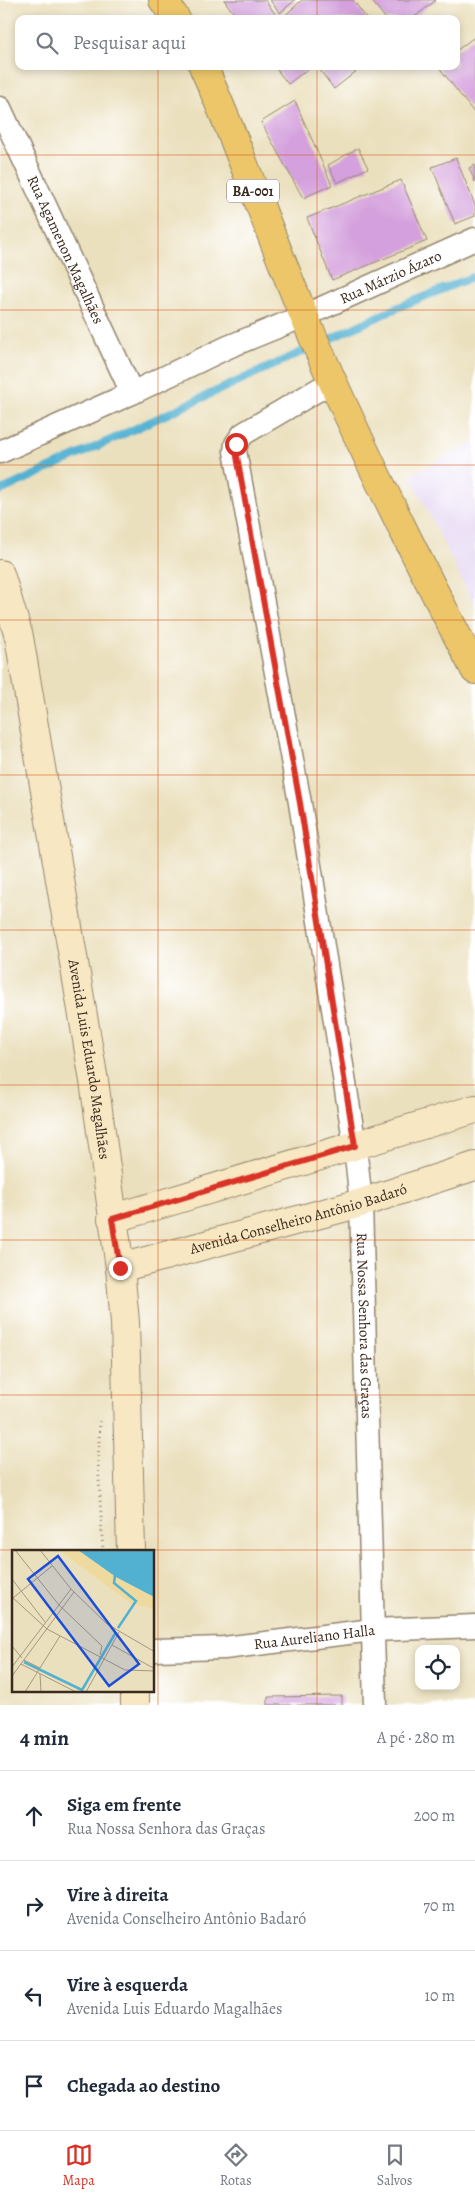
<!DOCTYPE html>
<html lang="pt">
<head>
<meta charset="utf-8">
<style>
	:root { --surface:#fff; --page:#f2f2f3; --text:#1f2937; --muted:#747a83; --line:#e0e1e3; --accent:#d93025 }
	body { margin:0; font-family:Alegreya,serif; background:var(--page); color:var(--text) }
	.controls { position:absolute; right:15px; bottom:15px; display:grid; overflow:hidden; border-radius:10px; box-shadow:0 2px 8px #0003 }
	.controls button { width:45px; height:45px; display:grid; place-items:center; padding:0; border:0; border-bottom:1px solid var(--line); background:var(--surface); color:var(--text); font:25px sans-serif }
	.stop { position:absolute; width:15px; height:15px; margin:-11px; border:4px solid #d93025; border-radius:50%; background:#fff }
	.stop.end { background:#d93025; border-color:#fff; box-shadow:0 1px 5px #0008 }
	.list { margin:0; padding:0; list-style:none }
	h2 { display:flex; justify-content:space-between; align-items:center; height:65px; margin:0; padding:0 20px; font-size:21px }
	h2 small { font-size:16px; font-weight:400; color:var(--muted) }
	.list li { display:grid; grid-template-columns:32px 1fr auto; gap:15px; align-items:center; box-sizing:border-box; height:90px; padding:0 20px; border-top:1px solid var(--line) }
	.list b { display:block; font-size:19px; white-space:nowrap }
	.list p { margin:0; font-size:16px; white-space:nowrap; color:var(--muted) }
	.list em { font-size:16px; font-style:normal; color:var(--muted) }
	.icon { flex:none; width:28px; height:28px; fill:none; stroke:currentColor; stroke-width:2; stroke-linecap:round; stroke-linejoin:round }
	.map { position:relative; flex:none; width:475px; height:1705px; overflow:hidden }
	.search { position:absolute; background:var(--surface); box-shadow:0 2px 8px #0003; left:15px; right:15px; top:15px; height:55px; display:flex; align-items:center; gap:12px; box-sizing:border-box; padding:0 18px; border-radius:10px; color:var(--muted); font-size:19px }
	.sheet { height:425px; background:var(--surface) }
	nav { display:flex; justify-content:space-around; align-items:center; box-sizing:border-box; height:70px; border-top:1px solid var(--line); background:var(--surface); font-size:14px; color:var(--muted) }
	nav a { display:grid; justify-items:center; gap:2px }
	nav .on { color:var(--accent) }
	.map>svg:first-child { display:block }
</style>
</head>
<body>
<div class="map">
<svg width="475" height="1705" viewBox="0 0 475 1705">
	<rect width="100%" height="100%" fill="#fff"/>
	<filter id="ink" filterUnits="userSpaceOnUse"><feTurbulence type="fractalNoise" baseFrequency=".02" numOctaves="2"/><feDisplacementMap in="SourceGraphic" scale="10" xChannelSelector="R" yChannelSelector="G"/><feConvolveMatrix kernelMatrix="1 2 1 2 8 2 1 2 1" color-interpolation-filters="sRGB"/></filter>
	<filter id="wash" filterUnits="userSpaceOnUse"><feTurbulence type="fractalNoise" baseFrequency=".0096" numOctaves="4" result="noise"/><feDisplacementMap in="SourceGraphic" scale="20" xChannelSelector="R" yChannelSelector="G"/><feGaussianBlur stdDeviation="1.12" result="paint"/><feColorMatrix in="noise" values="0 0 0 0 0 0 0 0 0 0 0 0 0 0 0 0 0 1.4 0 .05"/><feComposite in="paint" operator="in"/></filter>
	<g filter="url(#wash)">
		<rect width="100%" height="100%" fill="#ebe0be"/>
		<path fill="#e3d3f2" d="M475,442v165l-65,-132z"/>
		<g fill="none" stroke-linecap="round" stroke-linejoin="round">
			<path stroke="#52b1d1" stroke-width="8" d="M0,491l399,-184 76,-31"/>
		</g>
		<g id="blocks">
			<g fill="#d4a0dd">
				<path d="M224,0h41l14,19h-41z"/>
				<path d="M270,0h25l-15,13z"/>
				<path d="M302,0h51l14,19h-86z"/>
				<path d="M371,0h65l-24,19h-26z"/>
				<path d="M473,38l2,3v73l-37,-48h18v-15z"/>
				<path d="M274,66h38l-24,18z"/>
				<path d="M317,66h46l-29,23z"/>
				<path d="M295,101l37,84 -29,13 -42,-76z"/>
				<path d="M358,148l10,20 -31,15 -9,-18z"/>
				<path d="M456,158l19,47v11l-20,8 -23,-57z"/>
				<path d="M475,165v17l-6,-14z"/>
				<path d="M401,180l26,61 -95,39 -25,-62z"/>
				<path d="M342,1696v9h-74v-8z"/>
			</g>
		</g>
	</g>
	<g filter="url(#ink)">
		<use href="#blocks" fill-opacity="0" stroke="#93856e" stroke-width="1"/>
		<g fill="none" stroke-linecap="round" stroke-linejoin="round">
			<g stroke="#93856e" stroke-width="25">
				<g id="minor">
					<path id="s1" d="M0,108l132,285"/>
					<path id="s2" d="M333,381l-90,53 -7,10 -1,7 65,352 55,343 6,57 14,502"/>
					<path id="s3" d="M0,452l132,-59 96,-46 76,-31 171,-77"/>
					<path id="s4" d="M154,1650l70,-2 149,-18 102,-4"/>
				</g>
			</g>
			<g stroke="#93856e" stroke-width="30">
				<g id="secondary">
					<path id="s5" d="M0,574l19,63 75,444 26,187 5,54 6,229"/>
					<path d="M112,1219l363,-110"/>
					<path id="s6" d="M120,1268l241,-65 114,-37"/>
					<path d="M135,1691v14"/>
				</g>
			</g>
			<g stroke="#93856e" stroke-width="30">
				<g id="primary">
					<path d="M163,0l13,19"/>
					<path d="M203,66c37,82 66,167 101,250 51,121 110,238 171,354"/>
				</g>
			</g>
			<path stroke="#93856e" stroke-width="3" stroke-dasharray="1 4" stroke-linecap="butt" d="M100,1421l-2,40 5,90"/>
			<use href="#minor" stroke="#fff" stroke-width="22"/>
			<use href="#secondary" stroke="#f7e8c3" stroke-width="28"/>
			<use href="#primary" stroke="#ecc669" stroke-width="28"/>
		</g>
	</g>
	<g fill="none" stroke-linecap="round" stroke-linejoin="round" filter="url(#ink)">
		<path stroke="#d93025" stroke-width="6" d="M120,1268l-8,-49 243,-73 -55,-343 -64,-352v-7"/>
	</g>
	<path fill="none" stroke="#d7540e" stroke-width="1" stroke-opacity="0.55" d="M158,0v19M317,0v19M158,66v1639M317,66v1639M0,155h475M0,310h475M0,465h475M0,620h475M0,775h475M0,930h475M0,1085h475M0,1240h475M0,1395h475M0,1550h475"/>
	<g text-anchor="middle" dominant-baseline="central" stroke-width="4.5" stroke-linejoin="round" paint-order="stroke">
		<rect fill="#fff" stroke="#766a62" stroke-width="1" x="227" y="179.5" width="52" height="23" rx="4"/>
		<g font-size="14" font-weight="bold" fill="#3b2a1e">
			<text x="253" y="191">BA-001</text>
		</g>
		<g font-size="15" fill="#3b2a1e" stroke="#fff">
			<text stroke="none"><textPath href="#s1" startOffset="156">Rua Agamenon Magalhães</textPath></text>
			<text stroke="none"><textPath href="#s3" startOffset="428">Rua Márzio Ázaro</textPath></text>
			<text stroke="none"><textPath href="#s5" startOffset="494">Avenida Luis Eduardo Magalhães</textPath></text>
			<text stroke="none"><textPath href="#s6" startOffset="185">Avenida Conselheiro Antônio Badaró</textPath></text>
			<text stroke="none"><textPath href="#s2" startOffset="1009">Rua Nossa Senhora das Graças</textPath></text>
			<text stroke="none"><textPath href="#s4" startOffset="161">Rua Aureliano Halla</textPath></text>
		</g>
	</g>
	<g transform="translate(12 1550)">
		<rect width="142" height="142" fill="#ebe0be"/>
		<path d="M47,0h19l38,27 38,20v12l-24,-6z" fill="#eeda9e"/>
		<path d="M66,0h76v47l-38,-20z" fill="#52b1d1"/>
		<path fill="none" stroke="#52b1d1" stroke-width="2.5" d="M103,25l-1,8 22,18 -18,27M12,112l58,28 34,-58"/>
		<path fill="none" stroke="#a5977e" stroke-width="1" d="M3,0l44,55 43,41 -2,9M28,0l31,39 36,35 48,28M0,29l33,43M0,47l35,32 78,41 30,1M1,48l39,-32M100,95l43,24M0,96l10,12M12,110l16,8M9,114l55,28M0,117l59,-78M28,124l1,18M0,126l62,-84M13,142l35,-56M74,142l33,-60"/>
		<path fill="#1d4ed8" fill-opacity="0.15" stroke="#1d4ed8" stroke-width="2.5" d="M46,6l81,108 -30,22 -81,-107z"/>
		<rect width="142" height="142" fill="none" stroke="#3b2a1e" stroke-width="2.5"/>
	</g>
</svg>
<div class="controls">
<button><svg class="icon" aria-label="locate" viewBox="0 0 24 24"><circle cx="12" cy="12" r="6"/><path d="M12 2v4M12 18v4M2 12h4M18 12h4"/></svg></button>
</div>
<div class="stop" style="left:236px;top:444px"></div>
<div class="stop end" style="left:120px;top:1268px"></div>
<div class="search"><svg class="icon" aria-label="search" viewBox="0 0 24 24"><circle cx="10" cy="10" r="6"/><path d="M15 15l6 6"/></svg>Pesquisar aqui</div>
</div>
<section class="sheet">
<h2>4 min<small>A pé · 280 m</small></h2>
<ul class="list">
<li><svg class="icon" aria-label="ahead" viewBox="0 0 24 24"><path d="M12 20V5M6 11l6-6 6 6"/></svg><div><b>Siga em frente</b><p>Rua Nossa Senhora das Graças</p></div><em>200 m</em></li>
<li><svg class="icon" aria-label="right" viewBox="0 0 24 24"><path d="M7 20v-9h11M14 6l5 5-5 5"/></svg><div><b>Vire à direita</b><p>Avenida Conselheiro Antônio Badaró</p></div><em>70 m</em></li>
<li><svg class="icon" aria-label="left" viewBox="0 0 24 24"><path d="M17 20v-9H6M10 6l-5 5 5 5"/></svg><div><b>Vire à esquerda</b><p>Avenida Luis Eduardo Magalhães</p></div><em>10 m</em></li>
<li><svg class="icon" aria-label="arrive" viewBox="0 0 24 24"><path d="M6 21V4h12l-3 4 3 4H6"/></svg><div><b>Chegada ao destino</b></div></li>
</ul>
</section>
<nav>
<a class="on"><svg class="icon" aria-label="map" viewBox="0 0 24 24"><path d="M3 6l6-2 6 2 6-2v14l-6 2-6-2-6 2zM9 4v14M15 6v14"/></svg>Mapa</a>
<a><svg class="icon" aria-label="directions" viewBox="0 0 24 24"><path d="M12 3l9 9-9 9-9-9zM9 14v-3h6M13 9l2 2-2 2"/></svg>Rotas</a>
<a><svg class="icon" aria-label="saved" viewBox="0 0 24 24"><path d="M7 4h10v16l-5-4-5 4z"/></svg>Salvos</a>
</nav>
</body>
</html>
